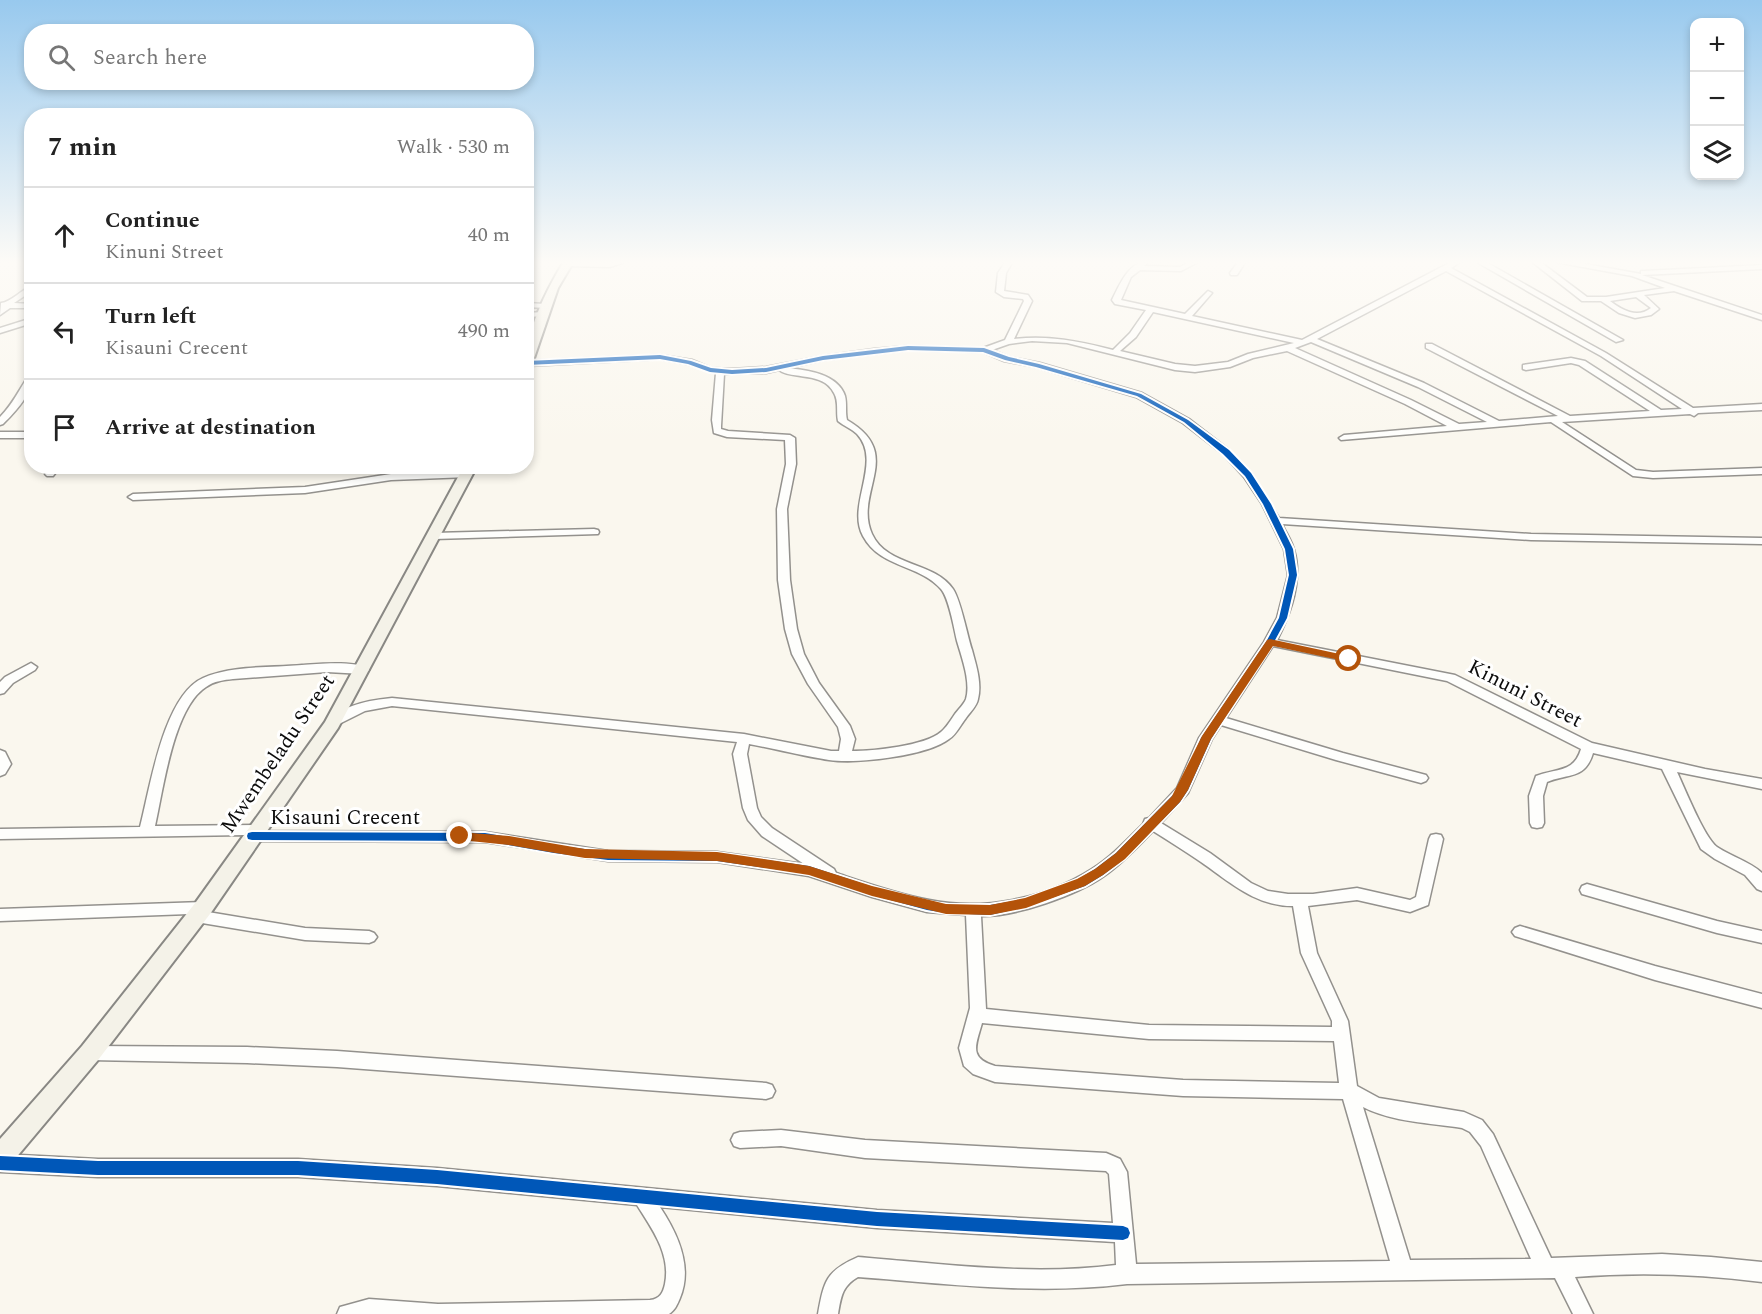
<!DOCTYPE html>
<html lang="en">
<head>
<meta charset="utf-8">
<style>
	:root { --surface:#fff; --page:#f6f6f6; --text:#222; --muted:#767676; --line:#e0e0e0 }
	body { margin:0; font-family:Spectral,serif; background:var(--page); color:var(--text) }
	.controls { position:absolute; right:18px; top:18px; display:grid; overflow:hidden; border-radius:12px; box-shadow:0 3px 9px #0003 }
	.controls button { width:54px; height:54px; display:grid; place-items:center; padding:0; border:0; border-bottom:2px solid var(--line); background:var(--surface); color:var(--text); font:30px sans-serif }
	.stop { position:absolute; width:18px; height:18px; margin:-14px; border:4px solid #b45309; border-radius:50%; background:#fff }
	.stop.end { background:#b45309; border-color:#fff; box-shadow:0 2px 6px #0008 }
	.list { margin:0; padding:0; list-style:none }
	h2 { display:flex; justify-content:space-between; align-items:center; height:78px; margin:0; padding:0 24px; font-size:26px }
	h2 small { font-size:20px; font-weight:400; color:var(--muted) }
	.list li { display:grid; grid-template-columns:39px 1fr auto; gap:18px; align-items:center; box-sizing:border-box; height:96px; padding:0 24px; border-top:2px solid var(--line) }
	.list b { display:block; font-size:22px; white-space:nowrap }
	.list p { margin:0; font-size:20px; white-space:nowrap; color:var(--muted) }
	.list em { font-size:20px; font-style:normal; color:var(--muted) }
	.icon { flex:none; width:33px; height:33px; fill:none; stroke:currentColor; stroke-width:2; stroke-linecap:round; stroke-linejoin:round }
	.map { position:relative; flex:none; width:1762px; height:1314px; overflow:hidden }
	.search { position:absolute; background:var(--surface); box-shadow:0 3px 9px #0003; left:24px; top:24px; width:510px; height:66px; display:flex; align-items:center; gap:15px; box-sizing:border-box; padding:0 21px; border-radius:24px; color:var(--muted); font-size:22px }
	.panel { position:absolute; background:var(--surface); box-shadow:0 3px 9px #0003; left:24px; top:108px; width:510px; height:366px; border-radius:24px }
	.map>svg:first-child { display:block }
</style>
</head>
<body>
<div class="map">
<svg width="1762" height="1314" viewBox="0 0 1762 1314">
	<rect width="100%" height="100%" fill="#faf7ee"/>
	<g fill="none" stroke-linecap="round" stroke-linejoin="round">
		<g stroke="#93918d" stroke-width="3">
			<g id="street">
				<path d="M615,261h13l-18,6 -42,-1 -4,-2 4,-2z"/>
				<path d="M1006,261h7l-7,12 -2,18 24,4 4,6 -18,38c34,-4 65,2 99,11l17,-17 16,-23 -31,-6 -3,-4c8,-16 17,-39 37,-39l-5,5 36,1 10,-6h10l-19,10 -41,-1 -9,7 -10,23 64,14 23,-23 4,2 -20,23 110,24 151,-79h9l-11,7 155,85 87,55 69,-4v6l-64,3 -4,3 -4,-2 -128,8 74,48 17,2 109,-4v6l-109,4 -20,-2 -82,-54 -210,18 -2,-2 5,-3 103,-9 -42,-22 -118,-53 -34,7 -23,9 -35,5 -20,-2 -108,-27 -35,-2 -23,3 -17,6 17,7 31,6 102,30 47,26 40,31 22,23 28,45 252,16 231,4v6l-231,-4 -249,-16c4,9 10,17 12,26 9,30 -3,63 -17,90l178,35 137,68 113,26 57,10v10l-85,-17c8,17 27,65 40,75 15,10 32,14 45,26v18l-5,-2 -12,-14 -30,-16 -14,-10 -39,-80 -69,-16c-8,27 -25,20 -46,29l-4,14 1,27 -2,4 -5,1 -5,-1 -2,-4 -1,-27 7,-20c21,-8 38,-3 45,-27l-134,-68 -174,-35 -47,72 117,35 83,22 2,3 -2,3 -5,2 -85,-23 -115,-35 -9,14 -24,54 -27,30 49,30 41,30 17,8 20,3h25l44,-6 53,12 6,-3 13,-58 2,-4 5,-1 5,1 2,4 -15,66 -18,7 -53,-12 -49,6 9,47 31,68 9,65 22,12 85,14 18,8 11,14 58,124 111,-4 49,3 51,5v20c-62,-8 -124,-10 -187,-5l18,37h-20l-18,-36 -428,6c-90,11 -179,0 -269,-7 -16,9 -17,20 -20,37h-20c6,-33 8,-43 40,-57 86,7 172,19 258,8l-1,-23 -238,-14 -217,-21c18,27 33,60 20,91 -3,7 -5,12 -11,16h-332l3,-7 29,-8 69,5 212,-4c10,-1 13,-7 15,-16 6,-30 -13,-55 -28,-79l-200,-19 -139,-9h-200l-98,-5v-18l98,5h200l139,9 440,42 236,13 -4,-49 -3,-3 -241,-13 -84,-12 -41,2 -6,-2 -3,-6 3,-6 6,-2 41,-2 84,10 241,13 14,6 7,13 9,92 254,-3 -47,-162 -160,-3 -188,-14 -22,-8 -9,-8 -5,-18 11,-40 -4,-93 -39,-3 -55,-15 -63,-21 -92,-14 -109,-1 -123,-19 -233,-1 -5,-1 -2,-5 -245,4v-10l140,-2c10,-38 23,-131 63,-149 29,-13 67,-10 99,-13 15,-1 57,-5 67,5l-6,4 -36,-2 -94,7c-9,1 -19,2 -27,8 -33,21 -43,104 -51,139l101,-1 5,1 2,5 222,1 123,19 109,1 87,12 -42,-28 -14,-16 -5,-12 -10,-54 4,-12 -345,-36 -27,5 -32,16 -6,-4c14,-18 43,-23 65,-25l352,36 87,17h8l2,-12 -3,-12 -30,-43 -16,-30 -7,-25 -7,-49 -1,-71 9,-45 -1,-24 -58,-3 -13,-4 -2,-13 4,-47 -29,-9 -27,-5 -133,7 -1,-5 134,-6 32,5 19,8 21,1 34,-2 57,-11 51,-7 34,-3 75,2 22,-8 19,-39 -1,-2 -19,-2 -8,-5 2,-19zM1446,271l155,85 81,53 -21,1 -76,-49 -14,-3 -48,7v4l3,1 45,-7 8,2 71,46 -80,5 -138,-72h-6v4l132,68 -59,5 -75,-38 -107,-44zM1153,312l141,31 -46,11 -20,8 -33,4 -20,-2 -55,-13 16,-14zM1311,342l107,45 69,35 -28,2 -48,-24 -116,-52zM908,350l75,2 21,9 32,6 100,30 47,26 40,31 21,23 18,27 22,45 4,26 -11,43 -13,24 -65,96 -22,50 -28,30 -4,1 -2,5c-16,16 -32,33 -51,45 -47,30 -109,42 -163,31 -32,-6 -63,-17 -93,-27l-2,-4 -62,-41 -11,-11 -4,-9 -10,-54 2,-10c27,5 54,12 80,16 28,4 98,-4 120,-21 7,-4 12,-15 17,-21 4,-6 11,-12 12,-19 4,-16 -2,-34 -6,-49 -5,-15 -11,-49 -19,-61 -19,-28 -66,-22 -81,-55 -19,-42 34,-80 -25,-114 -2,-8 0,-16 -2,-24 -7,-22 -38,-26 -57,-28l35,-8zM779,370c13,10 44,1 55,23 5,8 2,19 4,28 6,5 14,8 19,13 26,28 -11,71 6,102 17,32 56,28 78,53 8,9 13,39 16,52 5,17 14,41 9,58 -2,5 -8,11 -11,15 -4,6 -9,14 -14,18 -16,14 -68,19 -89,19l3,-12 -5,-13 -31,-43 -15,-29 -7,-25 -7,-49 -3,-71 9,-45 -1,-26 -5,-3 -62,-4 -7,-2v-3l3,-52 42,-1zM1153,831c16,10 32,20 48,31 29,20 54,44 92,44l8,47 31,68v6l-183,-2 -163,-16 -5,-93c34,1 96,-21 123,-40 19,-13 33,-29 49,-45zM982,1023l167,16 185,2 5,42 -156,-3 -188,-14c-27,-8 -19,-21 -13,-43zM1363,1107c29,15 67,16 99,21l8,4 11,14 50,113 -121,1z"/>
				<path d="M1239,261h7l-9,14h-6l-1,-2z"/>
				<path d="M1475,261h9l139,79 -7,2z"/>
				<path d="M1531,261h8l48,36h19l59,-9 -33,-12 -82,-15h19l72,13v-3h3l118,-6v4l-120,6 120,40v5l-88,-29 -30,4 15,14 -8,6 -16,3 -16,-5 -18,-12h-19zM1636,297l15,11c-14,11 -29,2 -41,-7z"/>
				<path d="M32,286v5l-18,12 18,1v4h-22l-10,7 1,-12c10,-1 20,-13 31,-17z"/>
				<path d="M526,303l20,1 4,2 -4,2 -20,-1z"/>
				<path d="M544,312l4,2 -1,2 -21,1v-4z"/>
				<path d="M32,318v5l-32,10v-5z"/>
				<path d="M541,323l4,2 -1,2 -18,1v-4z"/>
				<path d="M29,375h3c0,19 -15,35 -29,49l-3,1v-8c13,-13 19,-27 29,-42z"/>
				<rect x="0" y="432" width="32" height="6"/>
				<path d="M51,466h10l-8,10h-6l-2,-2z"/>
				<path d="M466,472l3,1v4l-78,3 -86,13 -172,7 -5,-3 5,-3 172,-7 86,-13z"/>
				<path d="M594,529l4,1 1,2 -1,2 -164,5 -5,-3 5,-3z"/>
				<path d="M31,663l6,4 -2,3 -22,13 -9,10 -4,1v-12l5,-5z"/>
				<path d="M0,750l5,2 6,12 -6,10 -5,2z"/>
				<path d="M1587,884l130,37 45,10v12l-45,-10 -135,-39 -2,-4 2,-4z"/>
				<path d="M203,902l5,2 3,4 -3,4 97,16 64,3 5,2 3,4 -3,4 -5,2 -64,-3 -109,-18 -5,-2 -2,-6 -189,7v-12z"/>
				<path d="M1520,926l135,40 107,28v14l-107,-28 -140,-44 -3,-4 3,-4z"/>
				<path d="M90,1046l157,1 90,4 429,32 6,2 3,6 -3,6 -6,2 -429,-32 -90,-4 -157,-3 -6,-2 -2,-5 2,-5z"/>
			</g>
		</g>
		<g stroke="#898884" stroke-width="4">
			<g id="secondary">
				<path d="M564,261h10l-16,27 -26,76 -6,3c0,-37 19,-74 38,-106z"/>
				<path d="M464,466h13l-139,262 -128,186 -112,146 -89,106 -9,4v-31l82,-93 114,-144 129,-180z"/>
			</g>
		</g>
		<use href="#street" fill="#fefefc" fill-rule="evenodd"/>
		<use href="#secondary" fill="#f4f2e8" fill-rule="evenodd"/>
		<g stroke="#fff" stroke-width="4">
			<g id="cycleway">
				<path d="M908,346l76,2 25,9 30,7 102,30 47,26 41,30 22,23 20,31 22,45 4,26 -10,43 -13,24 -63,97 -23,51 -8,12 -56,57 -21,16 -18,11 -59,21 -36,8 -44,-2 -19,-3 -55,-15 -63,-21 -92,-13 -109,-1 -54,-7 -69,-12 -233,-1 -4,-1 -1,-3 1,-3 4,-1 233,1 69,12 54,7 109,1 92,13 64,21 54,15 19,3h44l35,-6 52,-19 18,-11 21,-16 56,-57 7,-8 22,-50 65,-96 13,-24 10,-43 -4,-26 -22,-45 -18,-28 -22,-22 -39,-32 -47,-26 -101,-29 -31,-7 -22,-8 -75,-2 -85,10 -57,12 -34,2 -22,-2 -22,-8 -28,-5 -134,6 1,-4 133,-6 31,6 20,7 21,2 34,-2 57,-12z"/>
				<path d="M0,1156l98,5h200l139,9 440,42 246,14 5,2 2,5 -2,5 -5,2 -246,-14 -440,-42 -139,-9h-200l-98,-5z"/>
			</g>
		</g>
		<use href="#cycleway" fill="#0057b8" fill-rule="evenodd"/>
	</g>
	<linearGradient id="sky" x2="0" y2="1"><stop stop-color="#98c9ee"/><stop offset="0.59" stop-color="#fdfbf7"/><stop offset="1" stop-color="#fdfbf7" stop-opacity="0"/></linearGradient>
	<rect width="1762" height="445" fill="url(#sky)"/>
	<path fill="#b45309" d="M1270,639l79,17 5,3 -5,3 -76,-16 -62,93 -23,51 -8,12 -55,57 -22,16 -18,11 -59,22 -36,7 -44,-1 -74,-18 -63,-21 -32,-5 -60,-9 -132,-3 -76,-13 -49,-5 -6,-4 6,-4 49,4 76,13 132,3 60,9 32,5 63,20 74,18 44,1 35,-7 52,-19 18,-10 21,-16 56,-57 30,-60 65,-96z"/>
	<g text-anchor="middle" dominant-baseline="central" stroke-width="6" stroke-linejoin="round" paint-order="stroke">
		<g font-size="21" fill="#0b0b0b" stroke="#fff">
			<text transform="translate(1525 694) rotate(27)">Kinuni Street</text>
			<text transform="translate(278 754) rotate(-56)">Mwembeladu Street</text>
			<text x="345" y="818">Kisauni Crecent</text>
		</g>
	</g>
</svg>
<div class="controls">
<button>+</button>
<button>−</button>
<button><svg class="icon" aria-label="layers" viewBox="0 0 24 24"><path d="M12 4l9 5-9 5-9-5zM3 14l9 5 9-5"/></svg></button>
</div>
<div class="stop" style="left:1349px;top:659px"></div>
<div class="stop end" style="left:460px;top:836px"></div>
<div class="search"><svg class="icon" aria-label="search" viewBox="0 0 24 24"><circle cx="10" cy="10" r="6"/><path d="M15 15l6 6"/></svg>Search here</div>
<section class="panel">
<h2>7 min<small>Walk · 530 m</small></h2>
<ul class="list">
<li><svg class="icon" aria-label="ahead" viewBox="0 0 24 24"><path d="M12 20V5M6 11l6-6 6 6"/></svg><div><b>Continue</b><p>Kinuni Street</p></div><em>40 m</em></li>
<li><svg class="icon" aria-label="left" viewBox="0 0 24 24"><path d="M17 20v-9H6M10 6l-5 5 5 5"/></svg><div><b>Turn left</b><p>Kisauni Crecent</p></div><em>490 m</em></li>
<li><svg class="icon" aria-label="arrive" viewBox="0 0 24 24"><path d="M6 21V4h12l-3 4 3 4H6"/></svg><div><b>Arrive at destination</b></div></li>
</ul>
</section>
</div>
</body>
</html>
